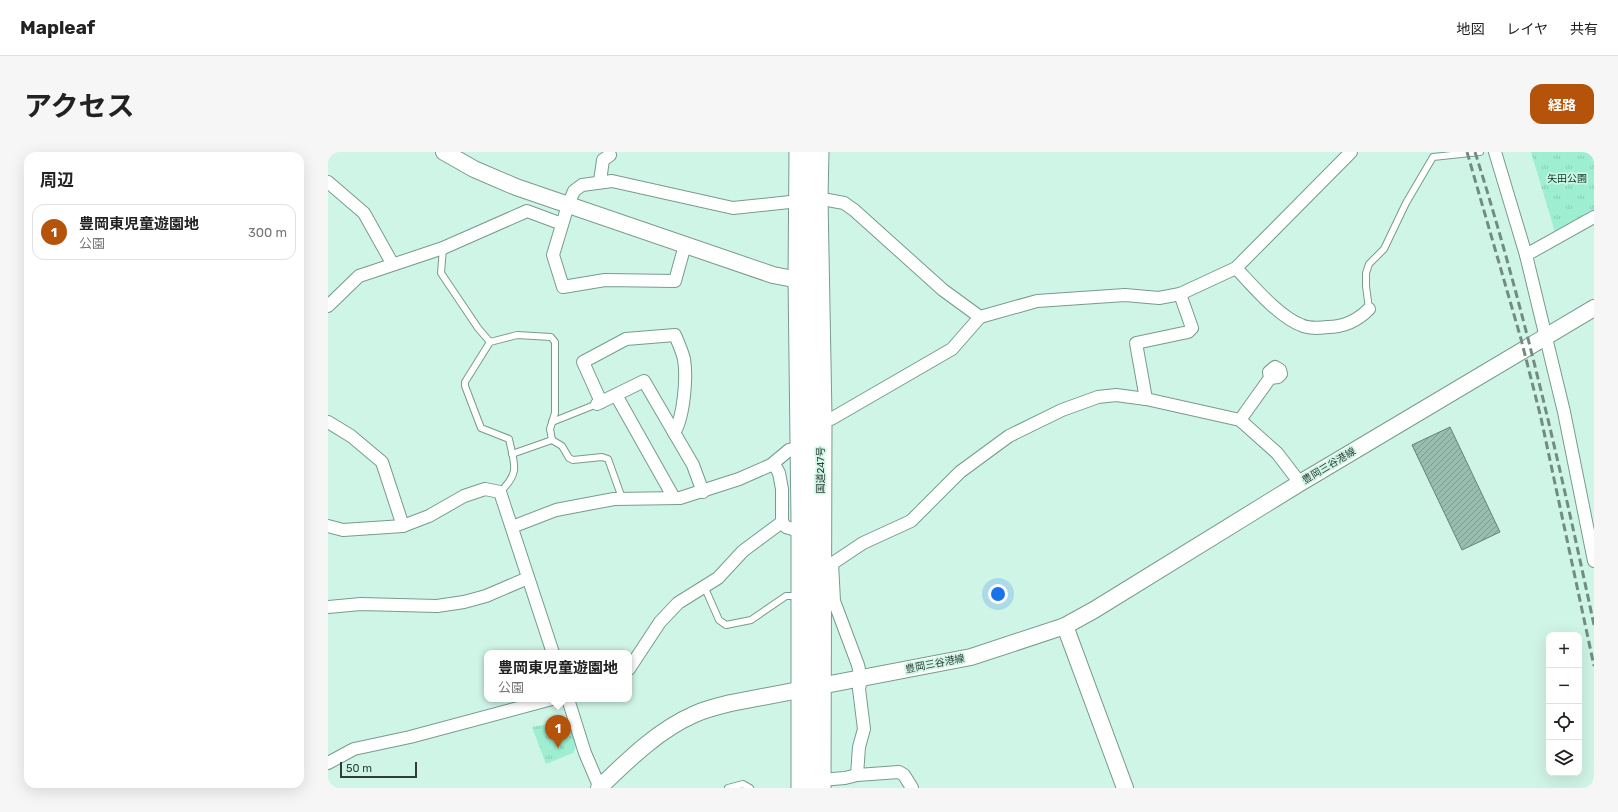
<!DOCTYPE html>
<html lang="ja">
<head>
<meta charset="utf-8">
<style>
	:root { --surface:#fff; --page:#f6f6f6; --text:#222; --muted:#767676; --line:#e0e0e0; --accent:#b45309 }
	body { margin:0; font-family:Rubik,"Noto Sans JP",sans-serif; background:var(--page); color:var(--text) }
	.controls { position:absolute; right:12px; bottom:12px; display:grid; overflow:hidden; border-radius:8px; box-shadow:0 4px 16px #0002 }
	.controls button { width:36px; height:36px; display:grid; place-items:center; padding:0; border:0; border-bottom:1px solid var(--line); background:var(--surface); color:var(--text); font:20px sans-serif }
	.scale { position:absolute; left:12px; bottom:10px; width:77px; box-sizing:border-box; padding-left:4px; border:2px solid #2f3e38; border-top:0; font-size:11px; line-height:14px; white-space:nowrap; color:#2f3e38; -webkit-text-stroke:3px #cff5e6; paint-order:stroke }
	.you { position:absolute; left:670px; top:442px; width:14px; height:14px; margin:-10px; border:3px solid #fff; border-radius:50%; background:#1a73e8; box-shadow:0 0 0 6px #1a73e833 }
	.badge { display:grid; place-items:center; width:26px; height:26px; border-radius:50%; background:var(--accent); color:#fff; font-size:13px; font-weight:700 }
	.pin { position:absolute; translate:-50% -33px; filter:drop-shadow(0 1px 2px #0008) }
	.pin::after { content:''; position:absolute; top:21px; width:14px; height:12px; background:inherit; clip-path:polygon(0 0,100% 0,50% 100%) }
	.popup { position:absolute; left:156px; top:498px; width:148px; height:52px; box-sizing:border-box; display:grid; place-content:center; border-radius:8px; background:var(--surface); filter:drop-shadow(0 1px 3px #0005); font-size:13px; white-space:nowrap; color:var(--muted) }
	.popup b { font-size:15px; color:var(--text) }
	.popup::after { content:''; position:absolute; left:50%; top:100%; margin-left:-8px; border:8px solid transparent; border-top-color:var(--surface) }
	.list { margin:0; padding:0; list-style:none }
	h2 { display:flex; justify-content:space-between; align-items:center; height:52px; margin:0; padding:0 16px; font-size:17px }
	h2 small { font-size:13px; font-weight:400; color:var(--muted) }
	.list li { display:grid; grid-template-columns:26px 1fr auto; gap:12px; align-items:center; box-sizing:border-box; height:56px; margin:0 8px 8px; padding:0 8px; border:1px solid var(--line); border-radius:12px }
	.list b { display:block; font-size:15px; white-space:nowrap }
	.list p { margin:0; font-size:13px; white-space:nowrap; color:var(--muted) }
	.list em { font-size:13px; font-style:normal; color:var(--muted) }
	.icon { flex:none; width:22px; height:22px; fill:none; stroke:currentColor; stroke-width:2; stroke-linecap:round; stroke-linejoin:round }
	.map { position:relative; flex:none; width:1266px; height:636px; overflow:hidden; border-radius:12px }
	header { display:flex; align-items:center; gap:24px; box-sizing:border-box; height:56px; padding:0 20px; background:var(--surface); border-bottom:1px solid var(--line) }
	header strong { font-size:19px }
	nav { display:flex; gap:22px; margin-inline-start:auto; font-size:14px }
	.intro { display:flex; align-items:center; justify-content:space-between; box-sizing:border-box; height:96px; padding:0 24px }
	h1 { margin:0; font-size:28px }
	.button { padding:10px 18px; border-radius:12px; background:var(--accent); color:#fff; font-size:14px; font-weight:700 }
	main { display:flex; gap:24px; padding:0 24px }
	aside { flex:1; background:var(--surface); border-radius:12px; box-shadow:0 4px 16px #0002 }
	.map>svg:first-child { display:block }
</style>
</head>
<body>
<header>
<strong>Mapleaf</strong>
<nav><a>地図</a><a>レイヤ</a><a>共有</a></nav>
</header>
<div class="intro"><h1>アクセス</h1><a class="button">経路</a></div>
<main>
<aside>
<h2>周辺<small></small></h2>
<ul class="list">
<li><span class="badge">1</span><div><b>豊岡東児童遊園地</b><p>公園</p></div><em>300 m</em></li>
</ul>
</aside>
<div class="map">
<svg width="1266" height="636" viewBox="0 0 1266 636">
	<defs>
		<pattern id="park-tufts" width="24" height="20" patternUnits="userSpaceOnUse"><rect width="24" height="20" fill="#9eeed1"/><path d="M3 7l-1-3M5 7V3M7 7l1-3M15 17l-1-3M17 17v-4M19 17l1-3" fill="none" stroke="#88cdb4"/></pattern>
		<pattern id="building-hatch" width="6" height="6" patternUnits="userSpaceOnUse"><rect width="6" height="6" fill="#99beb0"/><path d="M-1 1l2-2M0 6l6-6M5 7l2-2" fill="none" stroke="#7d9c90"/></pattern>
	</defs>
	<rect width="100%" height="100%" fill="#cff5e6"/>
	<g fill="url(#park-tufts)">
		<path d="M1203,0h60l3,7v51l-39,22z"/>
		<path d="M241,568l9,22 -5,11 -27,11 -14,-37z"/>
	</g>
	<path fill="url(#building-hatch)" stroke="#638578" d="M1122,275l50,105 -38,18 -50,-105z"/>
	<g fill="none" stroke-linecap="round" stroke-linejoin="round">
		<g stroke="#789b8e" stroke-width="8">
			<g id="lane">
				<path d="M115,96l-2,25 37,55 12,14 -25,40v4l16,42 28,11c5,25 12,33 -9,53"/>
				<path d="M1041,157l-3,-23v-13l3,-9 15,-15 22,-46 27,-46 47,-5"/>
				<path d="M162,190l27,-7 34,2 4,5v71l-5,16 2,11 10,6 7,12 4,2 29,-3 6,2 14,39"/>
				<path d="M224,270l45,-18"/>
				<path d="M184,302l40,-14"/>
				<path d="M376,434l15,34 7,5 25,-5 35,-24h14"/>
				<path d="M400,636l15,-4 7,4"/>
			</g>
		</g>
		<g stroke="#789b8e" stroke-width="14">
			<g id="street">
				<path d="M1167,0l31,103 38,157 30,149"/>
				<path d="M272,29l3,-21 7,-5"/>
				<path d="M0,30l36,31 28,50"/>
				<path d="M489,46l27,5 10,7 89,80 37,27"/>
				<path d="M357,93l-10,36 -70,-1 -42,7 -10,-32 15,-50 6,-14 8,-6 30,-4 121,27 66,-7"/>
				<path d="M1198,103l68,-38"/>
				<path d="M908,116c16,17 43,49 65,57 8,4 18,3 27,2 16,0 30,-7 41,-18"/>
				<path d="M0,154l31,-30 84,-28 84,-37 35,13"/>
				<path d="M288,243l58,103"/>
				<path d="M818,247l-10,-56 52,-11 4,-4 -12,-34"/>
				<path d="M273,250l-18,-40 43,-23 49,-4c3,7 7,16 9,24 3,18 0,58 -10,74"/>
				<path d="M269,252l47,-23 49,84 10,27"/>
				<path d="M493,265l10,2 121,-70 28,-32 57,-16 88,-6 34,3 21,-4 56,-26 115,-116"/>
				<path d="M912,268l30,-42 -1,-6 6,-5 5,3 1,4 -3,3 -8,1"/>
				<path d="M0,270l23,14 31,26 21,64"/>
				<path d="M446,312l5,9 3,16v33l4,5 16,5"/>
				<path d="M0,374l15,4 60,-4 26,-10 35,-20 21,-7 15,3 53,161"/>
				<path d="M184,375l44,-17 58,-11 66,-1 59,-19 32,-14 18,-15 12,-2"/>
				<path d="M504,411l2,38 24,64 3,14 -2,10 5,40 -5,18 -2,28"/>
				<path d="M493,419l42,-28 48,-22 49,-49 49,-36 53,-26 36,-13 18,-2 30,4 94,21 37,33 23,30"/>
				<path d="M0,455l33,-3 76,2 27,-4 22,-6 42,-18"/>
				<path d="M301,517l31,-47 18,-19 40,-25 25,-27 39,-29"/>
				<path d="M240,547l17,54 15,35"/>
				<path d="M0,611l26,-14 56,-12 142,-38"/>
				<path d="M492,628l25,-2 12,-3 42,-3 5,3 8,13"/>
			</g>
		</g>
		<g stroke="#789b8e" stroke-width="18">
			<g id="secondary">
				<path d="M116,0l30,17 42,18 257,88 26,5"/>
				<path d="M737,474l60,162"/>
				<path d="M271,636c29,-28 59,-58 96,-74 11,-5 24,-8 36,-11l240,-46 94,-31 29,-16 206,-127 294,-175"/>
			</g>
		</g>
		<g stroke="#789b8e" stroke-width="23">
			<g id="highway">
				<path d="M472,0l-1,128 3,241v267"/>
				<path d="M490,0l-1,46 4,219 -1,371"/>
			</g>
		</g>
		<use href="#lane" stroke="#fff" stroke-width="6"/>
		<use href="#street" stroke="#fff" stroke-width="12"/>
		<use href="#secondary" stroke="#fff" stroke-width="16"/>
		<use href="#highway" stroke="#fff" stroke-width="21"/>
		<g stroke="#738c82" stroke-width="3" stroke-dasharray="8 4" stroke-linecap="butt">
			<path d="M1139,0l54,187 20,79 53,248"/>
			<path d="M1147,0c49,155 85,314 119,473"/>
		</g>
	</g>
	<g text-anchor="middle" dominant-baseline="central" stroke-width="3.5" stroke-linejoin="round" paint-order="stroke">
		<g font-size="10" fill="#00382a" stroke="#cff5e6">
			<text x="1239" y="27">矢田公園</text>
		</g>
		<g font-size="10" fill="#2f3e38" stroke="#cff5e6">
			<text transform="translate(1001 314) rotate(-31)">豊岡三谷港線</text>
			<text transform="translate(493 318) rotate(-90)">国道247号</text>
			<text transform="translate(607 512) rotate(-11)">豊岡三谷港線</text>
		</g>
	</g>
</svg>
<div class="controls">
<button>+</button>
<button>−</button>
<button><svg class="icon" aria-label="locate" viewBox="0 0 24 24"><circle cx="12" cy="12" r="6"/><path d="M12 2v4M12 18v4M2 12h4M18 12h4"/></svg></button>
<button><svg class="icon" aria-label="layers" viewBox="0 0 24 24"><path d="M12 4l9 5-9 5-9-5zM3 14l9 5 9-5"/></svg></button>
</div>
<div class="scale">50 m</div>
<div class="you"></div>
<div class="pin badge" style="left:230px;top:596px">1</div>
<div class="popup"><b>豊岡東児童遊園地</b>公園</div>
</div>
</main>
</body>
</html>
